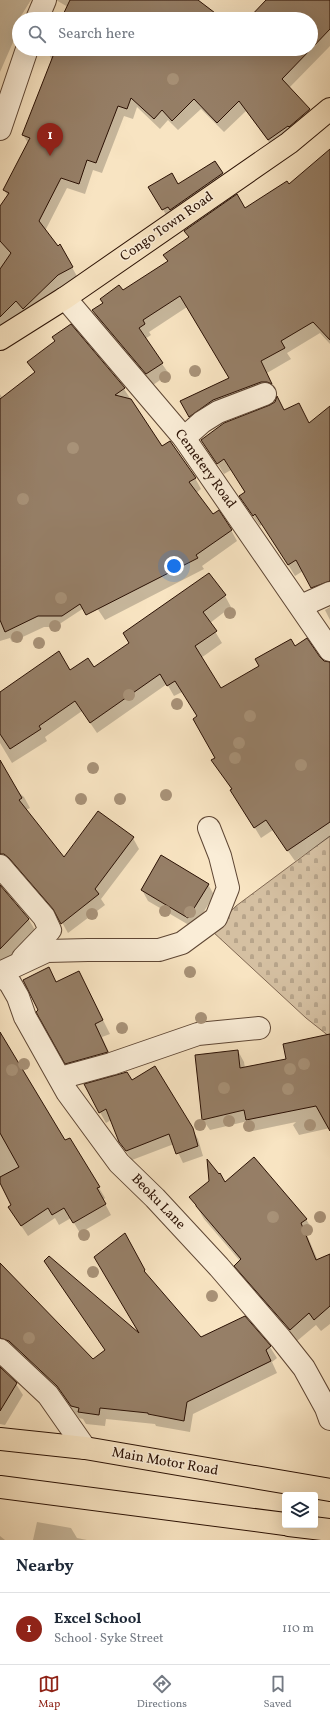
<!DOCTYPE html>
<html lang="en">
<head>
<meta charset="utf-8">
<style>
	:root { --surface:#fff; --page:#f6f6f7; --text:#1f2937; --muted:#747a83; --line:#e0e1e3; --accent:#8f2418 }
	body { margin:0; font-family:Vollkorn,serif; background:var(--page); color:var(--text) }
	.controls { position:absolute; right:12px; bottom:12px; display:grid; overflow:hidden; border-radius:4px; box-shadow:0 4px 16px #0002 }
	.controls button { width:36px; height:36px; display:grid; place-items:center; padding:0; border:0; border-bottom:1px solid var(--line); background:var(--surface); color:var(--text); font:20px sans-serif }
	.you { position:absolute; left:174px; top:566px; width:14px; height:14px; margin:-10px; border:3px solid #fff; border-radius:50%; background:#1a73e8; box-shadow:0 0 0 6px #1a73e833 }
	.badge { display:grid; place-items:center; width:26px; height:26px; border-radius:50%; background:var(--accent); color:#fff; font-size:13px; font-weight:700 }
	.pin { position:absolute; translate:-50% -33px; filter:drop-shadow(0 1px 2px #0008) }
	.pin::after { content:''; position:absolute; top:21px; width:14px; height:12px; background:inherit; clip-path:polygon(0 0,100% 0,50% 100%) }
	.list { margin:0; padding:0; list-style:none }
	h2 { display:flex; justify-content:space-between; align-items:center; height:52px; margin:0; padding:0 16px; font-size:17px }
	h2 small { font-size:13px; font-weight:400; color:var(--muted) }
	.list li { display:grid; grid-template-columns:26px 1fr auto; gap:12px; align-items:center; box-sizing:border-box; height:72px; padding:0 16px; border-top:1px solid var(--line) }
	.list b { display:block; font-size:15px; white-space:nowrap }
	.list p { margin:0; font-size:13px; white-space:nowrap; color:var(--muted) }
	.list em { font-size:13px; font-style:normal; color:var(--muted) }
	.icon { flex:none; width:22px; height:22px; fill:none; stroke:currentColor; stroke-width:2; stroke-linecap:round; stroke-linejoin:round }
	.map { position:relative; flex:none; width:330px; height:1540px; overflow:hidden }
	.search { position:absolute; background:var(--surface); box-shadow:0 4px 16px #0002; left:12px; right:12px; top:12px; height:44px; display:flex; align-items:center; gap:10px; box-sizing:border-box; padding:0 14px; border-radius:22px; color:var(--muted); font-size:15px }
	.sheet { height:124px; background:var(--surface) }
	nav { display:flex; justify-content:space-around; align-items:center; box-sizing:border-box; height:56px; border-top:1px solid var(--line); background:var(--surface); font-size:11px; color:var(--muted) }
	nav a { display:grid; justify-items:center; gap:2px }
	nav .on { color:var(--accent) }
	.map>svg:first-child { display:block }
</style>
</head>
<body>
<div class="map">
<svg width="330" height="1540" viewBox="0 0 330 1540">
	<defs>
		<pattern id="cemetery-stones" width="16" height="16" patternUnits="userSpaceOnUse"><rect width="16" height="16" fill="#d5c0a2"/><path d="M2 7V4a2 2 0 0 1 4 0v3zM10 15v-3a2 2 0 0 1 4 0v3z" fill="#b7a48a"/></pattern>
	</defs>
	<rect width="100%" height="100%" fill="#f8e4c2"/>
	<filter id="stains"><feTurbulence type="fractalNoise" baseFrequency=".005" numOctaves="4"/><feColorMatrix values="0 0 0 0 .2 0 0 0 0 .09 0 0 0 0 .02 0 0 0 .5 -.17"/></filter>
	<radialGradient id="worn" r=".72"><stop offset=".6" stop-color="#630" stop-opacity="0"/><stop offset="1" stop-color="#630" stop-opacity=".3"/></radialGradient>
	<path fill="url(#cemetery-stones)" stroke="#806853" d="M330,836v201l-24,-19 -94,-87 24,-25z"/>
	<g fill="#0003">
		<path d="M0,0h31l-17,27 3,6 -17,39z"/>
		<path d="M56,0h141l25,19h-159l5,-12z"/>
		<path d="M268,0h62v46l-41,42 20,22 6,10 -40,30 -29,-39 -22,21 -23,-23 -23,21 -10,-10 -8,9 -23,-22 -4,12 -9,-3 -22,57 -9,-3 -8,24 -18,-6 -22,43 13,16 2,-1 18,32 -48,40 -8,-7 -22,22v-125l8,-11 -4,-8 24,-46 -5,-8 29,-75 -4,-7 2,-4h261v-30h-62z"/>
		<path d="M330,150v194l-10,-11 -33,20 4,6 -24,14 10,21 -3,-1 -78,35 -14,-27 48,-22 -43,-72 -38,25 2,3 -6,4 24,35 -16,11 -53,-63 -7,-11 10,-7 -2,-5 21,-7 46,-30 -4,-6 125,-70z"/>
		<path d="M215,162l12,21 -59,35 -18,-31 27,-2z"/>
		<path d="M71,326l53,63 38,58 33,31 6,11 -5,4 16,23 19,14 6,11 -35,25 2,3 -99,51 -12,-18 -38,25h-11l-32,15 -2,-4 -10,3v-247l3,5 32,-26 -7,-11 28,-21z"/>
		<path d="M277,398l7,13 25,13 21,-17v187l-11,5 -16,-28 -8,5 -32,-52 -3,2 -13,-18 -6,-12 4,-3 -14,-23 -7,4 -22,-34 68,-34 6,-4z"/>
		<path d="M225,596l6,11 -21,16 12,20 -21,15 20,32 73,-43 30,15 6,1v174l-35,24 -22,-31 -12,8 -29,-48 -19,-29 4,-3 -19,-41 -16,-25 -8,4 -7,-12 -70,49 -15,-22 -37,26 2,4 -35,22 -12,-20v-50l70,-21 23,-4z"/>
		<path d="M330,607v13l-5,-10z"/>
		<path d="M0,776l24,21 6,11 -4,2 38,49 69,-21 6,11 -38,50 4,6 -37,28 -9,-16 -42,-49 -6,-3 -11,1z"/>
		<path d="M208,884l6,11 -20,33 -46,-27 -6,-11z"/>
		<path d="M0,887l29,33 6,10 -19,19 -16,22z"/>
		<path d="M48,968l9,15 29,3 24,48 -8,3 13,28 -41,12 -36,-65z"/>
		<path d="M330,1035v93l-31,7 -6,-10 3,-3 -43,9 -5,-10 -38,9 -7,-10 -7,-64 42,-5 6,11 1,6 42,-9z"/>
		<path d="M0,1048l65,94 5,-3 35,59 -2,2 8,15 -31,18 -9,-15 -12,7 -4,-7 -27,18 -12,-18 -3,-12 -13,-25z"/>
		<path d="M155,1067l43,72 5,17 -20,7 -9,-19 -42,16 -12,-18 -9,-22 -5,3 -21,-38 47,-4z"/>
		<path d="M225,1183l81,36 7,12 -6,4 11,26 12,-6v69l-9,7 -5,-6 -19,16 -55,-63 -7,-12 5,-5 -36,-42 -13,-22z"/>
		<path d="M125,1235l25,45 51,58 69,9 7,11 -5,4 5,11 -84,41 -3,18 -34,-6 -1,-2 -49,-5 -1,7 -19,-2 -3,-5 -4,-1 -15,-20 -48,-46h-16v-83l93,91 12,-10 -53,-78 90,64z"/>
		<path d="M0,1369l16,15 7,11 -18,30 -5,-1z"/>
		<path d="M37,1522l34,6 6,10 10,2h-54z"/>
		<path d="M0,1536l5,4h-5z"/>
	</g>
	<g fill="#967f67" stroke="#2b1104">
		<path d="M70,0h128l25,19h-162z"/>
		<path d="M266,0h64v29l-19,20v-30h-63z"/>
		<path d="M49,49h262l-29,30 28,30 -21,18 -1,-1 -20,14 -29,-39 -22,22 -23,-24 -22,22 -10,-11 -8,9 -23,-21 -4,11 -9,-3 -22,57 -9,-3 -8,24 -18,-6 -22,43 19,25 2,-2 13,23 -15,8 -35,34 -7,-8 -16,16v-48l11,-16 -11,-12v-35l9,-13 -6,-3 27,-52 -8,-3 31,-79 -6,-3z"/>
		<path d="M330,149v191l-17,-18 -32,19 4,7 -24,13 11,23 -5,-2h-6l-48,18 -24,17 -9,-16 49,-23 -49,-82 -37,24 2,4 -6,4 24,35 -17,11 -54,-64 11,-7 -3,-4 19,-14 4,5 45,-29 -5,-6 26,-18 -5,-6 53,-37 8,14 42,-27 2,3z"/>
		<path d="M215,161l8,12 -53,37 -2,-3 -6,3 -14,-23 24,-14 6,11z"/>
		<path d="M71,324l54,64 -10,7 16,4 31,47 8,-5 26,37 -7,4 24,32 6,-4 13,20 -36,25 2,3 -112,57 -6,-11 -18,12h-24l-33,16 -5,-12v-221l35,-27 -8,-10 28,-21 -3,-4z"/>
		<path d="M277,396l7,14 15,-7 10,20 21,-17v175l-19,7 -15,-28 -8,5 -33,-51 -2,2 -14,-20 6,-4 -21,-33 -7,5 -16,-24 23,-17 46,-18 5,-3z"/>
		<path d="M209,573l17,22 -23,17 14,19 -22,15 26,42 38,-22 -4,-7 36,-20 4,7 12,-8 13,19 4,4 6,1v160l-43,29 -21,-31 -12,8 -24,-38 2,-1 -21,-29 4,-2 -22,-39 4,-3 -22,-35 -8,5 -7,-12 -70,49 -15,-22 -36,25 2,3 -31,20 -10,-15v-42l59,-41 11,19 18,-12 6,9 35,-24 -6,-10z"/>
		<path d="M0,760l22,38 -3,2 45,57 34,-46 36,26 -39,52 4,5 -38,30 -8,-15 -44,-51 -5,-4h-4z"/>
		<path d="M161,855l48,29 -21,34 -47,-28z"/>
		<path d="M0,885l29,34 -29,30z"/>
		<path d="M49,967l7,15 23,-11 24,49 -8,4 13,28 -43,12 -29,-52 2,-2 -15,-30z"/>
		<path d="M0,1032l65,108 5,-2 30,49 -3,1 9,16 -33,19 -9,-15 -12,7 -4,-7 -27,18 -13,-19 3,-2 -11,-22v-6l19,-10 -19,-34z"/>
		<path d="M330,1034v97l-14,-25 -70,14 -2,-10 -42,10 -7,-65 43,-5 2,18 46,-9 -3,-15z"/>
		<path d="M155,1066l38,62 5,18 -22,8 -7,-20 -43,17 -7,-9 -13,-33 -7,4 -15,-29 43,-12 5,8z"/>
		<path d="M254,1157l53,62 -6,4 15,37 14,-6v52l-16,14 -5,-7 -19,17 -56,-64 7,-7 -45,-53v-1l-7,-8 20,-16 -2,-22 12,15 1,-1 5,9z"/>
		<path d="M125,1233l20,37 -1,1 57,66 44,-21 26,30 -5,4 5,11 -84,41 -3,19 -36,-7v-1l-48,-5 -1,7 -21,-3 1,-4 -8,-2 -14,-20 -48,-45 -9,-3v-75l93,96 12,-9 -61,-89 5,-5 90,77 -45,-76z"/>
		<path d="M0,1367l17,16 -17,28z"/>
	</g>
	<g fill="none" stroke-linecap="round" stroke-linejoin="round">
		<g stroke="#5e4634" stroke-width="24">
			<g id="minor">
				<path d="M37,19l8,-19"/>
				<path d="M0,129l27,-80"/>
				<path d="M65,298l119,140 146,212"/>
				<path d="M184,438l18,-16 16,-10 47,-18"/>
				<path d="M301,606l29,-13"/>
				<path d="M0,866l44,51 6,13 -27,28"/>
				<path d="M0,973l47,-22 41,-1h71l23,-7 34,-25 12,-30 -8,-32 -11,-28"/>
				<path d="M0,975l10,8 8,14 7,20 42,75 52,71 36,35 64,69 62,72 23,29 22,40 4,11"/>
				<path d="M60,1078l51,-14 87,-30 61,-6"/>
				<path d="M0,1350l48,45 37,53"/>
			</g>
		</g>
		<g stroke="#2b1104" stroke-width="24">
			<g id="major">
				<path d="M0,339l65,-41 224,-155 41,-34"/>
				<path d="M0,1439l85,9 245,42"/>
				<path d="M0,1487l285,37"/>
				<path d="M289,1525l41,5"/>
			</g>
		</g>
		<use href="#minor" stroke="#faedd7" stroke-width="22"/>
		<use href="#major" stroke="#f8e4c2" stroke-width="22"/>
	</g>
	<g fill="#a89278">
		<circle cx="173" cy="79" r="6"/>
		<circle cx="195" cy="371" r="6"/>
		<circle cx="165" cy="377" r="6"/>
		<circle cx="73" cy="448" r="6"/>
		<circle cx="23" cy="499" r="6"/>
		<circle cx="61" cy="598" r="6"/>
		<circle cx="230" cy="613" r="6"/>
		<circle cx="55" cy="626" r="6"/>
		<circle cx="17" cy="637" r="6"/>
		<circle cx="39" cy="643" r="6"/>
		<circle cx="129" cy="695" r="6"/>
		<circle cx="177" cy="704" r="6"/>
		<circle cx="250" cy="716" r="6"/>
		<circle cx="239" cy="743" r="6"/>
		<circle cx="235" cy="758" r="6"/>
		<circle cx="301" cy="765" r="6"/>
		<circle cx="93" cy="768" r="6"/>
		<circle cx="166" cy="795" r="6"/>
		<circle cx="81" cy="799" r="6"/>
		<circle cx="120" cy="799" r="6"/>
		<circle cx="165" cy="911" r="6"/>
		<circle cx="190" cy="912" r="6"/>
		<circle cx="92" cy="914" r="6"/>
		<circle cx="190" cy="972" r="6"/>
		<circle cx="201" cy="1018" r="6"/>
		<circle cx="122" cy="1028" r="6"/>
		<circle cx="24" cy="1064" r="6"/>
		<circle cx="304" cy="1064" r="6"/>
		<circle cx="290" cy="1069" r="6"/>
		<circle cx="12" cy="1070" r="6"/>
		<circle cx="224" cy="1088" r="6"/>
		<circle cx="288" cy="1089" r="6"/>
		<circle cx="229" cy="1121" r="6"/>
		<circle cx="200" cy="1125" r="6"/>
		<circle cx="310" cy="1125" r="6"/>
		<circle cx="249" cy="1126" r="6"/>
		<circle cx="273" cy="1217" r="6"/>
		<circle cx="320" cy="1217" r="6"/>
		<circle cx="307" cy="1230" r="6"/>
		<circle cx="84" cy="1235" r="6"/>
		<circle cx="93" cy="1272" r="6"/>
		<circle cx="212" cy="1296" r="6"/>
		<circle cx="29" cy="1338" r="6"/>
	</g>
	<g text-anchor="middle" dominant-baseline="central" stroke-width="3" stroke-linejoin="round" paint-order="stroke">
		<g font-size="14" fill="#2b1104" stroke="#faedd7">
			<text transform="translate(167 227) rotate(-35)">Congo Town Road</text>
			<text transform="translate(205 469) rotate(54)">Cemetery Road</text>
			<text transform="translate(158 1202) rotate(46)">Beoku Lane</text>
			<text transform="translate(165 1462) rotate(10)">Main Motor Road</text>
		</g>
	</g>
	<rect width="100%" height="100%" filter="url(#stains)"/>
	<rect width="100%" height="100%" fill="url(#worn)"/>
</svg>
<div class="controls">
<button><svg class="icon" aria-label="layers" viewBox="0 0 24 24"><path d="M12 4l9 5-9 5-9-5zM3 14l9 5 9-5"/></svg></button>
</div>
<div class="you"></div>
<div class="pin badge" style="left:50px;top:156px">1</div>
<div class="search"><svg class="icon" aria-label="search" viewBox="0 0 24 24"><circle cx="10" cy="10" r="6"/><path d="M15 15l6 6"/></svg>Search here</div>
</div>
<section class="sheet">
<h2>Nearby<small></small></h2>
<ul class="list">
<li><span class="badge">1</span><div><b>Excel School</b><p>School · Syke Street</p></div><em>110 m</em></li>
</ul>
</section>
<nav>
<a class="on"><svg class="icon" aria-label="map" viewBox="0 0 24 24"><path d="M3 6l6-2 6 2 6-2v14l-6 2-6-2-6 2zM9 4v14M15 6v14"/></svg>Map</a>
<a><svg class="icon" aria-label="directions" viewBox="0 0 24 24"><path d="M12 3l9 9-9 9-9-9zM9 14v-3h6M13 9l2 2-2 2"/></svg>Directions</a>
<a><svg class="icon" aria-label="saved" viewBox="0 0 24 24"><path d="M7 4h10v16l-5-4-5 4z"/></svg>Saved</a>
</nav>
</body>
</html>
